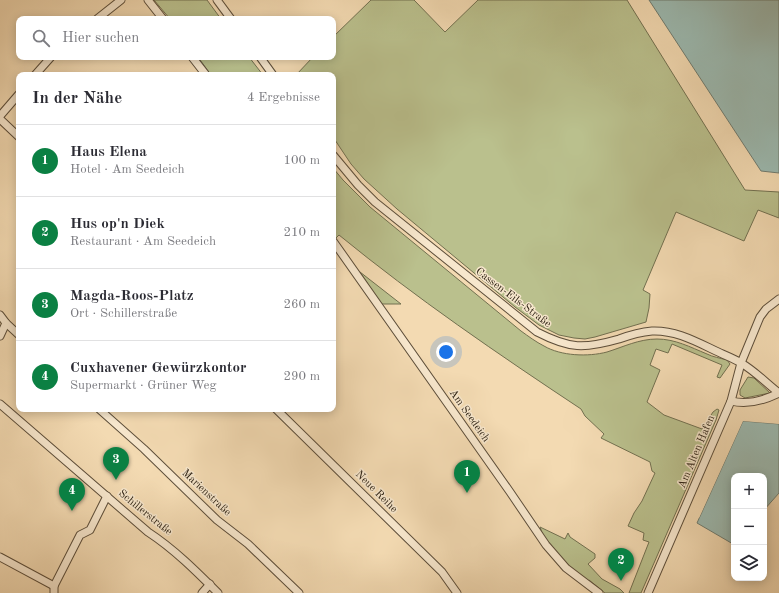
<!DOCTYPE html>
<html lang="de">
<head>
<meta charset="utf-8">
<style>
	:root { --surface:#fff; --page:#f7f7f7; --text:#2b2b33; --muted:#7c7c81; --line:#e1e1e2; --accent:#0b8043 }
	body { margin:0; font-family:"Old Standard TT",serif; background:var(--page); color:var(--text) }
	.controls { position:absolute; right:12px; bottom:12px; display:grid; overflow:hidden; border-radius:8px; box-shadow:0 2px 10px #0003 }
	.controls button { width:36px; height:36px; display:grid; place-items:center; padding:0; border:0; border-bottom:1px solid var(--line); background:var(--surface); color:var(--text); font:20px sans-serif }
	.you { position:absolute; left:446px; top:352px; width:14px; height:14px; margin:-10px; border:3px solid #fff; border-radius:50%; background:#1a73e8; box-shadow:0 0 0 6px #1a73e833 }
	.badge { display:grid; place-items:center; width:26px; height:26px; border-radius:50%; background:var(--accent); color:#fff; font-size:13px; font-weight:700 }
	.pin { position:absolute; translate:-50% -33px; filter:drop-shadow(0 1px 2px #0008) }
	.pin::after { content:''; position:absolute; top:21px; width:14px; height:12px; background:inherit; clip-path:polygon(0 0,100% 0,50% 100%) }
	.list { margin:0; padding:0; list-style:none }
	h2 { display:flex; justify-content:space-between; align-items:center; height:52px; margin:0; padding:0 16px; font-size:17px }
	h2 small { font-size:13px; font-weight:400; color:var(--muted) }
	.list li { display:grid; grid-template-columns:26px 1fr auto; gap:12px; align-items:center; box-sizing:border-box; height:72px; padding:0 16px; border-top:1px solid var(--line) }
	.list b { display:block; font-size:15px; white-space:nowrap }
	.list p { margin:0; font-size:13px; white-space:nowrap; color:var(--muted) }
	.list em { font-size:13px; font-style:normal; color:var(--muted) }
	.icon { flex:none; width:22px; height:22px; fill:none; stroke:currentColor; stroke-width:2; stroke-linecap:round; stroke-linejoin:round }
	.map { position:relative; flex:none; width:779px; height:593px; overflow:hidden }
	.search { position:absolute; background:var(--surface); box-shadow:0 2px 10px #0003; left:16px; top:16px; width:320px; height:44px; display:flex; align-items:center; gap:10px; box-sizing:border-box; padding:0 14px; border-radius:8px; color:var(--muted); font-size:15px }
	.panel { position:absolute; background:var(--surface); box-shadow:0 2px 10px #0003; left:16px; top:72px; width:320px; height:340px; border-radius:8px }
	.map>svg:first-child { display:block }
</style>
</head>
<body>
<div class="map">
<svg width="779" height="593" viewBox="0 0 779 593">
	<rect width="100%" height="100%" fill="#f3dab2"/>
	<filter id="stains"><feTurbulence type="fractalNoise" baseFrequency=".005" numOctaves="4"/><feColorMatrix values="0 0 0 0 .2 0 0 0 0 .09 0 0 0 0 .02 0 0 0 .5 -.17"/></filter>
	<radialGradient id="worn" r=".72"><stop offset=".6" stop-color="#630" stop-opacity="0"/><stop offset="1" stop-color="#630" stop-opacity=".3"/></radialGradient>
	<g fill="#bac08d" stroke="#727050">
		<path d="M154,0h53l14,19h-51z"/>
		<path d="M371,0h43l31,32 33,-32h149l118,190 34,2v26l-21,-8 -14,31 -68,-29 -33,78 7,4 -1,14 -3,14 -51,15 -10,2 -11,-1 -15,-3 -20,-10 -24,-18 -118,-98 -33,-30 -13,-15 -18,-27v-62h-37l17,-18h20v-20z"/>
		<path d="M198,57h51l14,18h-52z"/>
		<path d="M333,168l10,12 27,27 151,124c7,5 15,11 23,15 17,10 44,11 63,6 16,-5 32,-13 50,-13 18,0 33,8 50,15 6,3 13,4 20,6l3,4 -10,14 -3,-1 5,-12 -50,-21 -4,9 -12,-4 -6,16 10,5 -13,32 17,13 38,14 11,-17 4,-3 2,1 -3,10 -75,173h-12l20,-51 -6,-2 1,-7 -16,-7 6,-13 8,-12 13,-28 -3,-2 -2,-9 -49,-24 3,-4 -19,-18 -4,-7c-83,-55 -165,-111 -242,-174l-3,3 -3,-3z"/>
		<path d="M360,272l41,32h-20z"/>
		<path d="M748,377l6,1 16,15 -25,5 -5,-3v-5z"/>
		<path d="M540,527l25,12 3,-6 2,4 25,17v4l-7,6 14,15 18,10 4,4h-19l-16,-13 -1,1c-18,-15 -41,-31 -48,-54z"/>
	</g>
	<g fill="#9cbab1" stroke="#6f7c71">
		<path d="M649,0h130v173l-18,-2z"/>
		<path d="M743,421l36,3v69l-15,17v-34h-30l-1,68 -36,-21z"/>
	</g>
	<path fill="#f3dab2" d="M743,419l36,3v2l-36,-3 -44,97 -2,-1 44,-96z"/>
	<g fill="none" stroke-linecap="round" stroke-linejoin="round">
		<g stroke="#5d4e3a" stroke-width="9">
			<g id="minor">
				<path d="M148,0l15,19"/>
				<path d="M217,0l14,19"/>
				<path d="M97,19l24,-19"/>
				<path d="M192,57l14,18"/>
				<path d="M260,57l13,18"/>
				<path d="M35,75l16,-18"/>
				<path d="M0,116l19,-22"/>
				<path d="M0,119l19,18"/>
				<path d="M333,155l25,30 17,17 162,130c33,17 47,17 82,7 11,-4 22,-7 33,-8 23,-1 43,10 64,20 8,4 17,7 25,12 14,8 25,20 38,30"/>
				<path d="M333,241l177,251 36,53 20,23 33,25"/>
				<path d="M0,315l6,8 13,12"/>
				<path d="M0,336l6,-13"/>
				<path d="M731,401c16,4 34,-1 48,-8"/>
				<path d="M0,404l148,128c26,17 48,39 70,61"/>
				<path d="M99,409l45,40 73,71 31,24 51,49"/>
				<path d="M276,409l166,163 15,21"/>
				<path d="M0,557l54,29"/>
				<path d="M54,593v-7l26,-51 10,-5 17,-34"/>
				<path d="M202,593l8,-9"/>
				<path d="M648,593l83,-192 10,-38 19,-46 6,-8 13,-10"/>
			</g>
		</g>
		<use href="#minor" stroke="#f7e7cd" stroke-width="7"/>
	</g>
	<g text-anchor="middle" dominant-baseline="central" stroke-width="3" stroke-linejoin="round" paint-order="stroke">
		<g font-size="11" fill="#2b2012" stroke="#f7e7cd">
			<text transform="translate(513 298) rotate(37)">Cassen-Eils-Straße</text>
			<text transform="translate(469 416) rotate(55)">Am Seedeich</text>
			<text transform="translate(697 452) rotate(-67)">Am Alten Hafen</text>
			<text transform="translate(376 492) rotate(45)">Neue Reihe</text>
			<text transform="translate(206 493) rotate(43)">Marienstraße</text>
			<text transform="translate(145 513) rotate(39)">Schillerstraße</text>
		</g>
	</g>
	<rect width="100%" height="100%" filter="url(#stains)"/>
	<rect width="100%" height="100%" fill="url(#worn)"/>
</svg>
<div class="controls">
<button>+</button>
<button>−</button>
<button><svg class="icon" aria-label="layers" viewBox="0 0 24 24"><path d="M12 4l9 5-9 5-9-5zM3 14l9 5 9-5"/></svg></button>
</div>
<div class="you"></div>
<div class="pin badge" style="left:467px;top:493px">1</div>
<div class="pin badge" style="left:621px;top:581px">2</div>
<div class="pin badge" style="left:116px;top:480px">3</div>
<div class="pin badge" style="left:72px;top:511px">4</div>
<div class="search"><svg class="icon" aria-label="search" viewBox="0 0 24 24"><circle cx="10" cy="10" r="6"/><path d="M15 15l6 6"/></svg>Hier suchen</div>
<section class="panel">
<h2>In der Nähe<small>4 Ergebnisse</small></h2>
<ul class="list">
<li><span class="badge">1</span><div><b>Haus Elena</b><p>Hotel · Am Seedeich</p></div><em>100 m</em></li>
<li><span class="badge">2</span><div><b>Hus op'n Diek</b><p>Restaurant · Am Seedeich</p></div><em>210 m</em></li>
<li><span class="badge">3</span><div><b>Magda-Roos-Platz</b><p>Ort · Schillerstraße</p></div><em>260 m</em></li>
<li><span class="badge">4</span><div><b>Cuxhavener Gewürzkontor</b><p>Supermarkt · Grüner Weg</p></div><em>290 m</em></li>
</ul>
</section>
</div>
</body>
</html>
